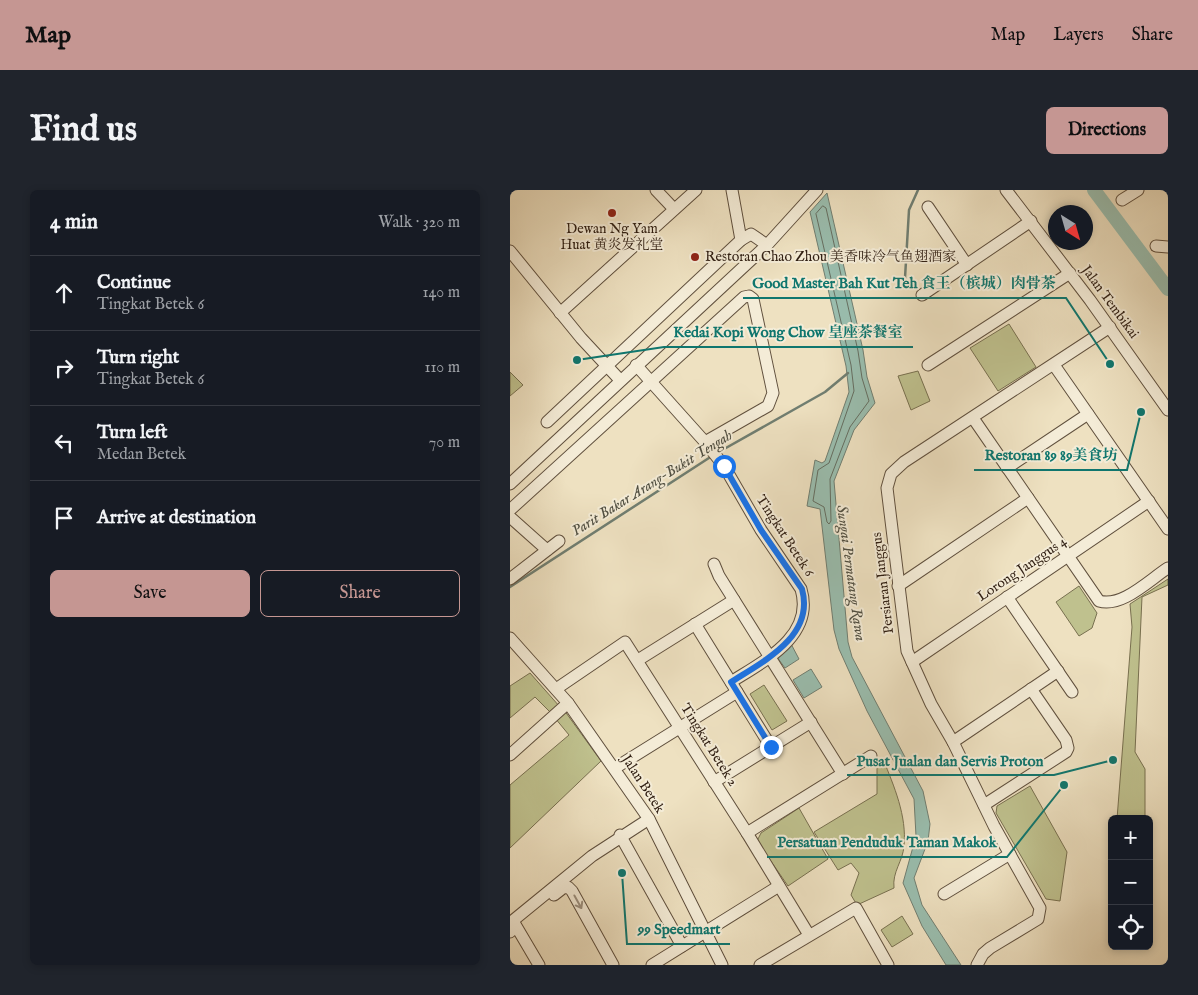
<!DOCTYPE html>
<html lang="en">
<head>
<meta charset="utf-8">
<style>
	:root { --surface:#171b24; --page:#20242c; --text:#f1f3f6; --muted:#9ea1a6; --line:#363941; --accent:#c59692 }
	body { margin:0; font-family:"IM FELL English","Noto Serif SC",serif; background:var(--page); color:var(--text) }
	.controls { position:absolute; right:15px; bottom:15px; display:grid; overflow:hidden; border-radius:8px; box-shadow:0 2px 8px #0003 }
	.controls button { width:45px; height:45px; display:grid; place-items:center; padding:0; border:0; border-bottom:1px solid var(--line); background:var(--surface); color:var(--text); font:25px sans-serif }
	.compass { position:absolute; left:538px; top:15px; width:45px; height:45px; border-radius:50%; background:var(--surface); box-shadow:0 2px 8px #0003; rotate:143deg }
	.stop { position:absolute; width:15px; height:15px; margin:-11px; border:4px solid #1a73e8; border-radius:50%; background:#fff }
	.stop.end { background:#1a73e8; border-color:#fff; box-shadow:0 1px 5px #0008 }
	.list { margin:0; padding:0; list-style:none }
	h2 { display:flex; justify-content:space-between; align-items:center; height:65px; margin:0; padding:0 20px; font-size:21px }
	h2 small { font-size:16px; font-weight:400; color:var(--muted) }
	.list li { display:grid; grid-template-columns:32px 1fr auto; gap:15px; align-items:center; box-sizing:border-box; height:75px; padding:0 20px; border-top:1px solid var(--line) }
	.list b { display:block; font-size:19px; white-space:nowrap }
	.list p { margin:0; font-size:16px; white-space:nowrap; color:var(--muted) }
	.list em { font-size:16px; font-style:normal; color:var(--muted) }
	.actions { display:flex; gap:10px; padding:15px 20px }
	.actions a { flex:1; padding:11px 0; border:1px solid var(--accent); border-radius:8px; text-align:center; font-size:18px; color:var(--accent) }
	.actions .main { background:var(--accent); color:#111 }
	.icon { flex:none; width:28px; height:28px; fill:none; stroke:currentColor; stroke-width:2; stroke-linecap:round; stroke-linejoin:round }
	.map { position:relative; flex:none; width:658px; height:775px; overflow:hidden; border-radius:8px }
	header { display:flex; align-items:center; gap:30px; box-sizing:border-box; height:70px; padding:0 25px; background:var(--accent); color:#111 }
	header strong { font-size:24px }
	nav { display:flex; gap:28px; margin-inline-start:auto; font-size:18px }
	.intro { display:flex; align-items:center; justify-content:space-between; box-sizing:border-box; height:120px; padding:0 30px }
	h1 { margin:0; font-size:35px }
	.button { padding:12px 22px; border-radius:8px; background:var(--accent); color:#111; font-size:18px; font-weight:700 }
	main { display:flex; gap:30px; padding:0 30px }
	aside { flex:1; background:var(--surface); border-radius:8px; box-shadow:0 2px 8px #0003 }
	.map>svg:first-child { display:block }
</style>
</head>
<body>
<header>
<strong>Map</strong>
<nav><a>Map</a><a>Layers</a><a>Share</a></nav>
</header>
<div class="intro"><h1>Find us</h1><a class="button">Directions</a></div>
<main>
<aside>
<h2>4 min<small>Walk · 320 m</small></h2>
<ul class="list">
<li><svg class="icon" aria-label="ahead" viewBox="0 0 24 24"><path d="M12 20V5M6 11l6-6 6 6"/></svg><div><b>Continue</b><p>Tingkat Betek 6</p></div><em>140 m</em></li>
<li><svg class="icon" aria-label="right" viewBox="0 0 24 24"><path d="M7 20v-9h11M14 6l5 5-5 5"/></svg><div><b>Turn right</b><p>Tingkat Betek 6</p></div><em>110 m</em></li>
<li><svg class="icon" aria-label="left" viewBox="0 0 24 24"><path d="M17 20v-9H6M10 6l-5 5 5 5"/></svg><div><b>Turn left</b><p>Medan Betek</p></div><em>70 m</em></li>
<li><svg class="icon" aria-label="arrive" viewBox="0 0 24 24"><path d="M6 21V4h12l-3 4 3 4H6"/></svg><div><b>Arrive at destination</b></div></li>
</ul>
<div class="actions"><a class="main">Save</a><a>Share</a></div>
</aside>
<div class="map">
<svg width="658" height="775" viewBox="0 0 658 775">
	<rect width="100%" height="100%" fill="#eee1c1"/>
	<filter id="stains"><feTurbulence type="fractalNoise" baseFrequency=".004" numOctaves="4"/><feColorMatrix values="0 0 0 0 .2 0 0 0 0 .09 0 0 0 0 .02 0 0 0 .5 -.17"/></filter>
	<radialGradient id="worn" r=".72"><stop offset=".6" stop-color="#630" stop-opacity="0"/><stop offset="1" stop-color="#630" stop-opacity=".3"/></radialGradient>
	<g fill="#bfc18e" stroke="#787050">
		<path d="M499,134l27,43 -38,24 -28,-43z"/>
		<path d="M408,181l12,30 -19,9 -13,-34z"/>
		<path d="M0,182l13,13 -13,11z"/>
		<path d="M658,389v6l-26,12 -7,155 10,17v50h-28l15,-192 -2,-23z"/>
		<path d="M569,396l18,27 -5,15 -13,8 -23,-34z"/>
		<path d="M20,483l30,34 -8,7 -17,-17 -25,21v-32z"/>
		<path d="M254,495l23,36 -15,9 -22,-36z"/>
		<path d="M54,520l37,51 -91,87v-63l59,-50 -14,-17z"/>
		<path d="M373,569c11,27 24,57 21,87 -1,15 -12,26 -10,42l-37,17 -6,-10 8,-22 -8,-10 -13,7 -24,-38 63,-38v-31z"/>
		<path d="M520,596l37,66 -7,49 -14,-2 -50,-86 1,-7z"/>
		<path d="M289,618l29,51 -40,27 -31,-45 4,-8z"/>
		<path d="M392,726l11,18 -21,13 -11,-17z"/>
	</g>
	<g fill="#9abeaf" stroke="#707e71">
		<path d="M317,3l36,157 4,27 8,26 -21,27 -20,51 14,161 4,15 71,134 7,33 -2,17 -14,37 8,27 39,60h-15l-24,-39 -19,-43 13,-47 -2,-37 -47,-88 -28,-62 -5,-19 -14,-121 -13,-3 8,-46 7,3 3,-2 24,-69 -3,-26 -36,-154z"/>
		<path d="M280,452l9,17 -14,9 -8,-11z"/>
		<path d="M301,479l11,18 -18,11 -11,-18z"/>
	</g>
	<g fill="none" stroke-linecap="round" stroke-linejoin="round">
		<path stroke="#656e61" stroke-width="1" d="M313,16l3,2 32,143 4,27 7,23 -19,26 -20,52 1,42 -2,3 -2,-2 -3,-15 -11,-6 5,-31 11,-7 25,-72 -3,-26 -35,-151z"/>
		<g stroke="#707e71" stroke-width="2.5">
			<path d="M395,88l4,-68 9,-20"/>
			<path d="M207,263l108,-61 23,-19"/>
			<path d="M0,397l202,-131"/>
		</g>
		<path stroke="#9abeaf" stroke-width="14" d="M584,0l74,99"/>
		<g stroke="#60503e" stroke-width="13">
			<g id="minor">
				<path d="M146,0l18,19"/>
				<path d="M222,0l9,50"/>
				<path d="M496,0l84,110 78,110"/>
				<path d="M612,10l16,-10"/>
				<path d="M418,17l39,58"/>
				<path d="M646,56l12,1"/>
				<path d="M0,61l71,87 39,42"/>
				<path d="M412,105l109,-74"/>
				<path d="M50,123l136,-123"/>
				<path d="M126,175l69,77 19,24 37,64 40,59c14,47 -37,72 -70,93"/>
				<path d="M418,175l142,-92"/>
				<path d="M544,175l114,164"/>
				<path d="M463,228l126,183c23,7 50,-21 69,-33"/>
				<path d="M37,232l194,-182 10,-6 16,11"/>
				<path d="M497,278l81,-54"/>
				<path d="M0,294l257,-239 50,-55"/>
				<path d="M0,320l234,-213 5,-1 4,3 20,94 -5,13 -63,36"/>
				<path d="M0,327l37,33"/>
				<path d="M204,374l5,12 124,198"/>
				<path d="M0,389l49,-38"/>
				<path d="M388,396l130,-88"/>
				<path d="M497,407l65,95"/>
				<path d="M185,434l76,123"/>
				<path d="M0,448l58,65 81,116 73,146"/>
				<path d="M128,470l96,-60"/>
				<path d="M402,472l237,-161"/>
				<path d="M46,499l69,-47 122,191 62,102"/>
				<path d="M443,552l105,-71"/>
				<path d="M0,565l58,-52"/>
				<path d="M105,578l122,-76"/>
				<path d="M204,592l97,-60"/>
				<path d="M474,615l82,-53 2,-4 -2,-8 -35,-51"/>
				<path d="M237,643l124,-77"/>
				<path d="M110,645l62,111"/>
				<path d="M434,704l66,-40"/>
				<path d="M44,705l9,-7 5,-1 4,4 41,74"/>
				<path d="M0,733l82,-67 57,-37"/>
				<path d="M0,742l6,-6 23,39"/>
				<path d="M142,775l127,-79"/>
				<path d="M250,775l96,-57 32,57"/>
				<path d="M467,775l6,-11 7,-6 48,-29 2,-11 -46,-82 -41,-84 -22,-38 -24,-53 -20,-163 4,-14 13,-12 206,-135"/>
			</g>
		</g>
		<use href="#minor" stroke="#f4ecd7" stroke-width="11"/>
	</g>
	<defs><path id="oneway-shaft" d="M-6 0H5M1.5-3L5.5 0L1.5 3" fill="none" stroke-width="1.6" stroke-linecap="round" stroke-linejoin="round" transform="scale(1.25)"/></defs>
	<use stroke="#9c907f" href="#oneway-shaft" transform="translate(68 712) rotate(61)"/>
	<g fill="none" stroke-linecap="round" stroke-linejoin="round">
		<path stroke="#1a73e8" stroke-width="6" d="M214,276l37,64 41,59c13,47 -38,72 -71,93l40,65"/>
	</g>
	<g fill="#8f2418" stroke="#f4ecd7" stroke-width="2">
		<circle cx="102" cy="23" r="5"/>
		<circle cx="185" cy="67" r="5"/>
	</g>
	<g text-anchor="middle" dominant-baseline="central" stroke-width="4" stroke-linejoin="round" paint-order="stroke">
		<g font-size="14" fill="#301f13" stroke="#f4ecd7">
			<text x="102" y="39">Dewan Ng Yam<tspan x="102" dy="16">Huat 黄炎发礼堂</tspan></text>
			<text x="195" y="67" text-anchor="start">Restoran Chao Zhou 美香味冷气鱼翅酒家</text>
		</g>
		<g font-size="14" fill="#301f13" stroke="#f4ecd7">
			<text transform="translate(600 112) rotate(54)">Jalan Tembikai</text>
			<text transform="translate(275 346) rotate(57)">Tingkat Betek 6</text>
			<text transform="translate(512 379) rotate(-34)">Lorong Janggus 4</text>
			<text transform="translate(373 393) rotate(-97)">Persiaran Janggus</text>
			<text transform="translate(199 555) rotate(58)">Tingkat Betek 2</text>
			<text transform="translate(133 594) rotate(57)">Jalan Betek</text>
		</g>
		<g font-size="15" font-style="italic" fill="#504f42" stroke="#f4ecd7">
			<text transform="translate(142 293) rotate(-32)">Parit Bakar Arang-Bukit Tengah</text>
			<text transform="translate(341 383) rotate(82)">Sungai Permatang Rawa</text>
		</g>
	</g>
	<path fill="none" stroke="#0f766e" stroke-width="2" d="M600 174L556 108H233M67 170L154 157H403M631 222L617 280H464M603 570L544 585H337M554 595L497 667H257M112 683L117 754H220"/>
	<g fill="#0f766e" stroke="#f4ecd7" stroke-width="2">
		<circle cx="600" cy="174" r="5"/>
		<circle cx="67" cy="170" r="5"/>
		<circle cx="631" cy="222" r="5"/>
		<circle cx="603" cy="570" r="5"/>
		<circle cx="554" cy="595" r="5"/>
		<circle cx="112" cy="683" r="5"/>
	</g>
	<g font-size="15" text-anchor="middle" font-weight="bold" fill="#0f766e" stroke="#f4ecd7" stroke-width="4" stroke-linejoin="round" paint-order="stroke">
		<text x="394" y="98">Good Master Bah Kut Teh 食王（槟城）肉骨茶</text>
		<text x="278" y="147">Kedai Kopi Wong Chow 皇座茶餐室</text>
		<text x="541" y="270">Restoran 89 89美食坊</text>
		<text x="440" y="576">Pusat Jualan dan Servis Proton</text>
		<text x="377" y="657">Persatuan Penduduk Taman Makok</text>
		<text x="169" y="744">99 Speedmart</text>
	</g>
	<rect width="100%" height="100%" filter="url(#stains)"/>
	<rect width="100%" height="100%" fill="url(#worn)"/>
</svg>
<div class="controls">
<button>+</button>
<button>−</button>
<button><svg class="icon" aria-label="locate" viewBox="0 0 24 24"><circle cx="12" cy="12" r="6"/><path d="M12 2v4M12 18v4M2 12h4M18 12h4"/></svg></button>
</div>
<svg class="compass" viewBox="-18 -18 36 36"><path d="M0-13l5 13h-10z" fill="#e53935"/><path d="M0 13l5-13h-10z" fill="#9ea1a6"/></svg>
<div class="stop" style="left:214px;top:276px"></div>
<div class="stop end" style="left:261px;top:557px"></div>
</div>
</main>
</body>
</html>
